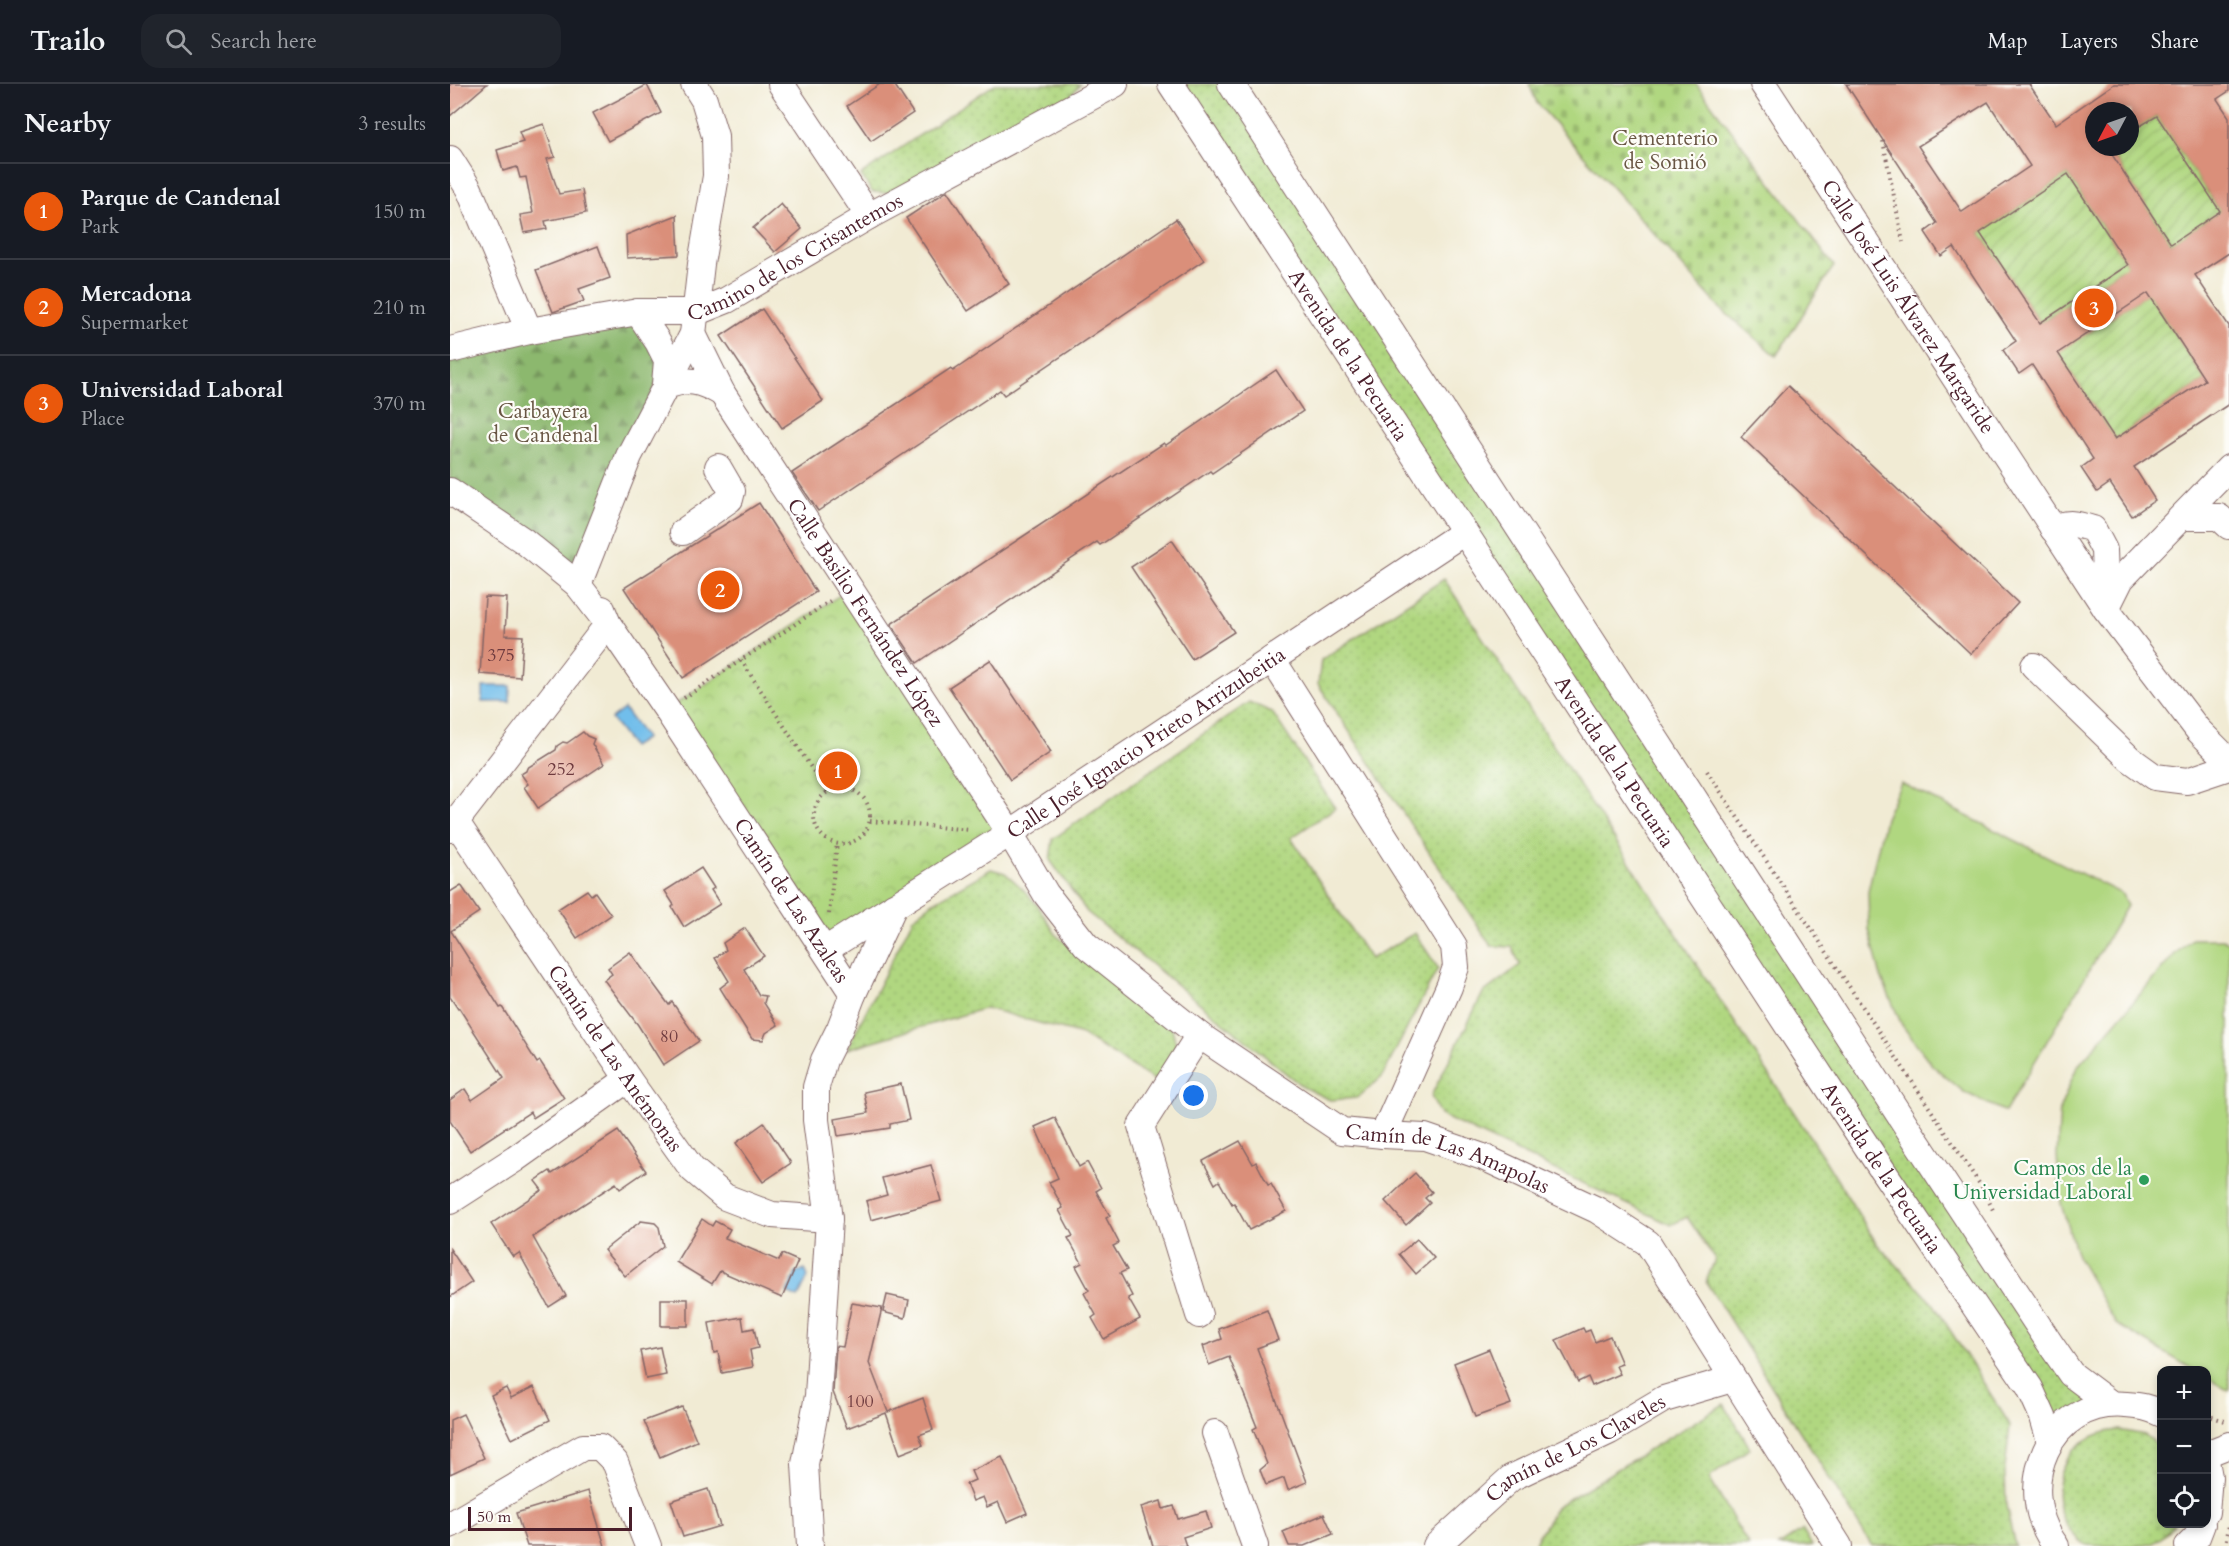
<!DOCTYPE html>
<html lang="en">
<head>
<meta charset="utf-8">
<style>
	:root { --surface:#171b24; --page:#20242c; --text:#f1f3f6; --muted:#9ea1a6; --line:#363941; --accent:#ea580c }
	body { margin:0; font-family:Cardo,serif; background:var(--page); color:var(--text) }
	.controls { position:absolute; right:18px; bottom:18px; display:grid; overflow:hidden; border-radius:12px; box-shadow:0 3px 9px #0003 }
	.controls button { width:54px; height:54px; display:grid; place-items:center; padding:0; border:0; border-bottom:2px solid var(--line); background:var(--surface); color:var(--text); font:30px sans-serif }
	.compass { position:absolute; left:1635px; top:18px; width:54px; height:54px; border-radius:50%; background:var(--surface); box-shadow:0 3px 9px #0003; rotate:229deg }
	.scale { position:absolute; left:18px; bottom:15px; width:164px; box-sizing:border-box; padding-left:6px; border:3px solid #4a1f2b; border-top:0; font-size:16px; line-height:21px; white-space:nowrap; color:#4a1f2b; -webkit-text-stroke:4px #fdfcf7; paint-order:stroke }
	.you { position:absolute; left:744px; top:1012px; width:21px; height:21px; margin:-15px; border:4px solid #fff; border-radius:50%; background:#1a73e8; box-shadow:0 0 0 9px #1a73e833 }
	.badge { display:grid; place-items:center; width:39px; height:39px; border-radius:50%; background:var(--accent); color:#fff; font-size:20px; font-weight:700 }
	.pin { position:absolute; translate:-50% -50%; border:3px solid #fff; box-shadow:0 2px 6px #0006 }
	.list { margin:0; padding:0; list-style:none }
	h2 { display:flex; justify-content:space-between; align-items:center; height:78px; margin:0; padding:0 24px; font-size:26px }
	h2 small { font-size:20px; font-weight:400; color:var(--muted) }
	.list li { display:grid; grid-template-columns:39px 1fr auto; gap:18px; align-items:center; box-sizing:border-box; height:96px; padding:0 24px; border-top:2px solid var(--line) }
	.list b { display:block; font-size:22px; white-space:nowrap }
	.list p { margin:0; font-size:20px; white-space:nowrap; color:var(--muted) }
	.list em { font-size:20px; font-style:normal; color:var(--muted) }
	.icon { flex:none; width:33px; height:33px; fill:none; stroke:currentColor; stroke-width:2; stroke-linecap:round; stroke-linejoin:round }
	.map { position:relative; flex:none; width:1779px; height:1462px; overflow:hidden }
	header { display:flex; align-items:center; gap:36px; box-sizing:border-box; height:84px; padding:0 30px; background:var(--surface); border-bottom:2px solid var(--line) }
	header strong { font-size:28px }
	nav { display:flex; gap:33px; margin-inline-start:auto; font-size:21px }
	.search { width:420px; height:54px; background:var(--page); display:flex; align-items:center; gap:15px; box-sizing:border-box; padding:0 21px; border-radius:18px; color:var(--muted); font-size:22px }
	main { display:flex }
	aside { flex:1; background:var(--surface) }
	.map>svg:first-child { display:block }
</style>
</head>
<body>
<header>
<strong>Trailo</strong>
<div class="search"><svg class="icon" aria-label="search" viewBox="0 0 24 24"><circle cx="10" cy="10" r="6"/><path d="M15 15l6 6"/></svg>Search here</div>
<nav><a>Map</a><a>Layers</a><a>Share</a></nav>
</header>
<main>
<aside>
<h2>Nearby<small>3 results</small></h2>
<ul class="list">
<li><span class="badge">1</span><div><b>Parque de Candenal</b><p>Park</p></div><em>150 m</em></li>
<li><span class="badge">2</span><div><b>Mercadona</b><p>Supermarket</p></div><em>210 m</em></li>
<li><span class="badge">3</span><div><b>Universidad Laboral</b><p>Place</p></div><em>370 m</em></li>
</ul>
</aside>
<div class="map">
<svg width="1779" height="1462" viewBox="0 0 1779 1462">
	<defs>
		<pattern id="grass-dots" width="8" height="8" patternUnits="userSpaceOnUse" patternTransform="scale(1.5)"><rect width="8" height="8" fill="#b0d780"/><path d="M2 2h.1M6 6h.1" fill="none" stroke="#99b86f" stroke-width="1.8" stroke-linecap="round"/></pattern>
		<pattern id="forest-firs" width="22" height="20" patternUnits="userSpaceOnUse" patternTransform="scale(1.5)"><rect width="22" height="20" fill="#8cb86e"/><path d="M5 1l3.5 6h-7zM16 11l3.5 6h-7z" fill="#74955b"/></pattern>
		<pattern id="cemetery-stones" width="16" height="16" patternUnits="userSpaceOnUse" patternTransform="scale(1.5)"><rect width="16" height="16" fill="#b0d780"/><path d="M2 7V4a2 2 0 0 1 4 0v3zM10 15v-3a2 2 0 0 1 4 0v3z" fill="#99b86f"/></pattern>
		<pattern id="park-crowns" width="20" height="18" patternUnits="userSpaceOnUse" patternTransform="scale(1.5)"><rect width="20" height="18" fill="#b0d780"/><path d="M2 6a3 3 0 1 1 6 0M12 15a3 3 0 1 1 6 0" fill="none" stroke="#99b86f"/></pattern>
		<pattern id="garden-furrows" width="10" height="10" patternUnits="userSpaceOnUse" patternTransform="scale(1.5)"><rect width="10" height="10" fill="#b0d780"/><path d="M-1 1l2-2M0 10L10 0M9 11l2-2" fill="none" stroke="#99b86f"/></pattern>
	</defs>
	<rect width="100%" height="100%" fill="#fdfcf7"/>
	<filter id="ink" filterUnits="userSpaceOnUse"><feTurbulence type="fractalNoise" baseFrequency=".0167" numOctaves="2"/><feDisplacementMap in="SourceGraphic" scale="12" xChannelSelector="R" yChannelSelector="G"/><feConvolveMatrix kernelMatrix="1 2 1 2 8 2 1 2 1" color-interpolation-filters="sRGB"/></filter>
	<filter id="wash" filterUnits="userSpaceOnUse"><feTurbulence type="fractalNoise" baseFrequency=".008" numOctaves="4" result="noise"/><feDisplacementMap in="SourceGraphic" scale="24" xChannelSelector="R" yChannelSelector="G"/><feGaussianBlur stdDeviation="1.35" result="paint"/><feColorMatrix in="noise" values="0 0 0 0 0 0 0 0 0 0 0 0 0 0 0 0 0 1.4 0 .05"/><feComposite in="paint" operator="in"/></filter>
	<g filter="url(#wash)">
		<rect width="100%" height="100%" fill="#f1ebd4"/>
		<g fill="url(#grass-dots)" stroke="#7d7b56" stroke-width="1.5">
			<path d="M545,0h85l-10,13 -182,96 -16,-1 -11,-17z"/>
			<path d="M721,0h60l820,1261 60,59 -61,37z"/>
			<path d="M994,495l379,578 54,87 56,59 77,122 -5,44 1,36 9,41h-143l-166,-264 9,-23 -28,-42 -16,8 -231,-110 -9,-19 52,-103 37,-28 -8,-18 -21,-1 -173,-262 3,-24z"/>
			<path d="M799,618l23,10 63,96 -44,30 79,121 45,-26 23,35 -56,109 -25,21 -27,2 -27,-13 -216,-175 -37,-52 3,-21z"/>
			<path d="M541,785l14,4 17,15 16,18 19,30 114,87 7,31 -21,28 -75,-47 -96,-27 -139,41 66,-131 19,-15z"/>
			<path d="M1274,1320l26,44 -41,30 40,68h-214l1,-6 21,-34z"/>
			<path d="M1669,1346l26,5 16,12 1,77h12c-17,22 -23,22 -50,22 -11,0 -27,0 -37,-1 -8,-2 -15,-12 -20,-19 -18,-27 -10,-67 18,-85 10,-7 22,-10 34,-11z"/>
			<path d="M1353,1446l9,16h-33z"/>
		</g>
		<path fill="url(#forest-firs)" stroke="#6b6c4c" stroke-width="1.5" d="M188,228l29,48 -90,203 -13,2 -114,-74v-141z"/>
		<path fill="url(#cemetery-stones)" stroke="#7d7b56" stroke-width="1.5" d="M1079,0h167l138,182 -58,90 -56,-48 -183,-205z"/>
		<path fill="url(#park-crowns)" stroke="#7d7b56" stroke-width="1.5" d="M399,505l161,244 -185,117 -158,-240z"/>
		<g fill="url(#garden-furrows)" stroke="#7d7b56" stroke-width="1.5">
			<path d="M1707,32l63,95 -49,33 -64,-97h23v-15z"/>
			<path d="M1618,90l60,91 -88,58 -60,-90z"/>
			<path d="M1698,209l57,87 -90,59 -57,-86z"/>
		</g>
		<g fill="#b0d780" stroke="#7d7b56" stroke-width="1.5">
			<path d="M1451,699l221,111 5,12 -122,206 -41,-20 -32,-27 -30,-40 -21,-48 -12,-47 -1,-39 17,-73z"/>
			<path d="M1742,855h31l6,5v447l-22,-13 -1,-8h-12l-78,-46 -39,-68 -16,-52 -4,-48 3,-48 17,-41 98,-113z"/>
		</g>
		<g fill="#71beeb" stroke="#5e6e8b" stroke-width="1.5">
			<rect x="33" y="602" width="27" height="16"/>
			<path d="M174,625l22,29 -14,9 -21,-28z"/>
			<path d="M355,1185l3,8 -10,21 -11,-5 9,-20z"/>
		</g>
		<g id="blocks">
			<g fill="#da8f7a" fill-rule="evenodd">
				<path d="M0,0h37l-37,32z"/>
				<path d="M430,0h14l19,29 -42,28 -24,-35z"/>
				<path d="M1396,0h183l27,40 58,-40h115v7l-12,8 12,18v136l-34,22 34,51v78l-95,63 21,33 -23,16 -22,-33 -13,9 -16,-24 12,-9 -61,-94 -13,9 -16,-24 13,-9 -62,-94 -13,9 -16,-24 12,-9zM1538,18l42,64 -68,46 -44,-66zM1644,27h36v21l27,-16 63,95 -49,33 -64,-97h-13zM1618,90l60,91 -88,58 -60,-90zM1698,209l57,87 -90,59 -57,-86z"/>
				<path d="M197,1l14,28 -53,28 -15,-28z"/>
				<path d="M94,40l11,33 -8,2 12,35 23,-4 4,23 -41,8 2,8 -23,4 -4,-18 13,-2 -7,-36 -6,1 -3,-11 -14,4 -6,-21 26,-8 -4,-10z"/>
				<path d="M497,107l62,93 -41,27 -62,-93z"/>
				<path d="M331,120l21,25 -27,23 -22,-24z"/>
				<path d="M227,131l2,40 -52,3 -1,-23z"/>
				<path d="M726,135l28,41 -200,135 -4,-5 -182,121 -26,-38 159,-105 2,3z"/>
				<path d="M148,162l12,32 -31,11 5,12 -31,11 -17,-42z"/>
				<path d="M312,225l61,92 -41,27 -61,-92z"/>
				<path d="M826,286l27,41 -91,62 -2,-2 -110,74 -3,-3 -180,121 -26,-39 273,-181 2,2z"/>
				<path d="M1338,302l230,217 -47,51 -230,-217z"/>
				<path d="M309,419l57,89 -133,86 -59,-90z"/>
				<path d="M722,456l62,92 -42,27 -61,-92z"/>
				<path d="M35,513l22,1 -2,37 18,1 -3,41 -40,-3z"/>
				<path d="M540,576l61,92 -41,28 -61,-93z"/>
				<path d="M133,648l4,4 7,3 -2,5 12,20 -66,44 -14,-21 4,-3 -7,-10 5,-3 1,-3 29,-18 1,-4 6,-4 4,1z"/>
				<path d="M251,784l13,20 -3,2 9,14 -36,23 -12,-20 2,-2 -9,-14z"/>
				<path d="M11,801l18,27 -28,19 49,77 2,-1 35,56 3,-2 24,37 -31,20 -3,-6 -60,39 -20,-30v-21l15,-11 7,11 32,-22 -45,-70 -1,1 -8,-12v-105z"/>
				<path d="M137,806l4,5 4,-3 16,23 -34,23 -19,-29z"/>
				<path d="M295,844l19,28 -20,13 15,26 7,1 -2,7 14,22 -12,8 -3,7 -11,-1 -32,-51 9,-7 -14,-23 11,-8 -3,-7z"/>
				<path d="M180,868l39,53 3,-3 27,39 -36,24 -25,-40 -34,-45 8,-6 -4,-6z"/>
				<path d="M451,1000l8,36 -19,4v4l-52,8 -3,-17 33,-6 -4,-21z"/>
				<path d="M605,1034l24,49 8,-5 14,26 -5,3 14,25 -4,2 13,25 -6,3 14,24 -7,3 12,23 -4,2 12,21 -36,20 -12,-21 4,-3 -12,-22 5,-3 -13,-24 6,-3 -14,-25 5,-2 -14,-26 4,-2 -14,-26 9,-4 -23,-51z"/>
				<path d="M314,1039l27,40 -28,19 -27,-39z"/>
				<path d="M168,1047l28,40 -26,18 -4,-6 -83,54 33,59 -17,11 -30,-54 -6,4 -22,-33 51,-34 -7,-9 15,-10 2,3z"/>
				<path d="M790,1057l13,23 3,-2 12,23 3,-1 15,27 -37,19 -15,-27 -2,1 -13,-23 -4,3 -12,-23z"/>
				<path d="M481,1081l10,36 -70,19 -5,-19 21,-6 -5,-17z"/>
				<path d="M965,1089l17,19 -7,6 5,5 -24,22 -21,-24z"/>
				<path d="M252,1135l10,7 3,-5 15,8 -5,9 54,23 3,-7 16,7 -16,37 -62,-27 -8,13 -36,-22z"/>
				<path d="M191,1137l14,2 4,4 4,19 -38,30 -21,-26z"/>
				<path d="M967,1155l17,19 -18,16 -17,-20z"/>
				<path d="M0,1165l22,33 -22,15z"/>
				<path d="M437,1211l22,5 -4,18 -22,-6z"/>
				<rect x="211" y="1215" width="27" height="27"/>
				<path d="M402,1219l30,5 -13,55 19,49 35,-14 10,32 -14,5 4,10 -23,9 -14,-41 -39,15 -14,-36 3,-46 7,1z"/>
				<path d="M817,1226l11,30 -21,8 50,134 -19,8 -4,-12 -18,7 -6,-15 7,-6 -14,-35 4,-2 -28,-70 -20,8 -6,-19 19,-7 -3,-10z"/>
				<path d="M292,1233l2,13 10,-2 4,20 -8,2 3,17 -31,6 -4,-21 -4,1 -5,-30z"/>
				<path d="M1133,1244l2,4 5,-2 5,12 15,-6 12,28 -6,2 4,8 -28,12 -4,-9 -10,5 -22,-42z"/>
				<path d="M210,1263l6,28 -20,4 -6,-28z"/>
				<path d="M1039,1265l22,55 -36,13 -21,-54z"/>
				<path d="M84,1303l16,33 -38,19 -21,-44 15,-7 5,10z"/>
				<path d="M232,1323l15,34 -37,16 -16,-36z"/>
				<path d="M13,1330l21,44 -34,16v-54z"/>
				<path d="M552,1373l25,56 -20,9 -9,-20 -11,5 -4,-10 -10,4 -7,-17 9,-4 -4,-9z"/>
				<path d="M258,1405l12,37 -37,11 -12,-36z"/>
				<path d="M138,1407l17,55h-78l-11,-33z"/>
				<path d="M711,1417l2,8 11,-3 4,13 28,-8 5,17 -28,9 3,9h-33l-12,-39z"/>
				<path d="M874,1430l9,20 -29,12h-15l-6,-14z"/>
			</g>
		</g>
	</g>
	<g filter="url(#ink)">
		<use href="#blocks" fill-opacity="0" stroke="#846666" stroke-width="1.5"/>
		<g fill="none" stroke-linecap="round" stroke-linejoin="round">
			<g stroke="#846666" stroke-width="28">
				<g id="minor">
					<path d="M331,0l88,132"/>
					<path id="s1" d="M721,0l708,1081 151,223 13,29 7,24"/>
					<path d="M781,0l678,1046 142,215 20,29 40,30"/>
					<path id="s2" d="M1313,0l343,525 92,121 31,31"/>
					<path d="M0,75l19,30 60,142"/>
					<path d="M188,228l20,30 9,18 -2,24"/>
					<path id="s3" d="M243,250l29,59 288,440 36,61 40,51 113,90 143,96 41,4 42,2 58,20 114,53 51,33 191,303"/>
					<path id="s4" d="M0,266l79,-19 109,-19h59l30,-12 142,-84 246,-132"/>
					<path d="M215,303c23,-10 35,-6 57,6"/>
					<path id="s5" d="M0,407l74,50 54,44 30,39 59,86 186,284 -13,34 -16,32 -8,27v33l13,99 -11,177 -13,68 5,82"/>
					<path d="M1732,433h37l10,9"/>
					<path d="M1603,445c15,-8 24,-5 40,0l11,21 2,53"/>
					<path d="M233,448l47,-33 2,-8 -14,-24"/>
					<path d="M128,501l51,-129 64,-122 8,-70 15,-88 -1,-40 -11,-36 -10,-16"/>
					<path d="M1656,525l15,-30 108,-111"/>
					<path d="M822,575l182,287 2,21 -7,20 -66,148"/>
					<path d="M1584,582l96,93 25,18 32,4 42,-14"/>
					<path id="s6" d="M6,738l172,257 64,90 33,28 47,18 57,4"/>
					<path d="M0,745l158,-205 -6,-15"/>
					<path id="s7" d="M375,866l185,-117 454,-301"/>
					<path d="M403,910l41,-88"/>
					<path d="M749,951l-58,91 58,189"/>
					<path d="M0,1117l65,-42 113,-80"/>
					<path d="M765,1349l40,113"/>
					<path d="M1756,1370l23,-9"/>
					<path d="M1756,1377l3,16 -3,35"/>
					<path d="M0,1441l133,-78h17l15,15 33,84"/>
					<path id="s8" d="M986,1462l75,-68 99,-47 54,-32 68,-20"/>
					<path d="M1606,1462c-44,-58 -7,-148 70,-141 14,1 23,2 36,9"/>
					<path d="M1738,1462l9,-9 5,-13"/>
				</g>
			</g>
			<g stroke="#846666" stroke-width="4" stroke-dasharray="1.5 4.5" stroke-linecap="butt">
				<path d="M1433,57l20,101"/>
				<path d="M291,576l86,132"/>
				<path d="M234,614l146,-97"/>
				<path d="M1257,687l276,418 11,23"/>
				<circle cx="392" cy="732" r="28"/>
				<path d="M420,737l101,9"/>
				<path d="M379,830l8,-71"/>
				<path d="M1756,1331l19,6"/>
				<path d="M1776,1462l3,-22"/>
			</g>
			<use href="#minor" stroke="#fff" stroke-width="26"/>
		</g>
	</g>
	<circle fill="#2e9e5b" stroke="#fdfcf7" stroke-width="2" cx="1694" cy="1096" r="6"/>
	<g text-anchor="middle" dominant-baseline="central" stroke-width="4.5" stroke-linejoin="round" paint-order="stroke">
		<g font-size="18" fill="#6e3b3f">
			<text x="51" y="571">375</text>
			<text x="111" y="685">252</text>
			<text x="219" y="952">80</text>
			<text x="410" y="1317">100</text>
		</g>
		<g font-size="21" fill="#695644" stroke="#fdfcf7">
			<text x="1215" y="54">Cementerio<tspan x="1215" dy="24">de Somió</tspan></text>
			<text x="93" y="327">Carbayera<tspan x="93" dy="24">de Candenal</tspan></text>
		</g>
		<g font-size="21" fill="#4a1f2b" stroke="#fdfcf7">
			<text stroke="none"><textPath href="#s4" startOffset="363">Camino de los Crisantemos</textPath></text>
			<text stroke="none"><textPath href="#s2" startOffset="266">Calle José Luis Álvarez Margaride</textPath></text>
			<text stroke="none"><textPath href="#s1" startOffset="324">Avenida de la Pecuaria</textPath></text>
			<text stroke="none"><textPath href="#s3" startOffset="328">Calle Basilio Fernández López</textPath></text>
			<text stroke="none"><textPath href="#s7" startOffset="382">Calle José Ignacio Prieto Arrizubeitia</textPath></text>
			<text stroke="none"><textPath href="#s1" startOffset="810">Avenida de la Pecuaria</textPath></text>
			<text stroke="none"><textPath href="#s5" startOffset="540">Camín de Las Azaleas</textPath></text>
			<text stroke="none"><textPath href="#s6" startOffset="285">Camín de Las Anémonas</textPath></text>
			<text stroke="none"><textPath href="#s3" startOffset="1154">Camín de Las Amapolas</textPath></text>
			<text stroke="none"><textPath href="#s1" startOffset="1296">Avenida de la Pecuaria</textPath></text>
			<text stroke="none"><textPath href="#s8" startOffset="172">Camín de Los Claveles</textPath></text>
		</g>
		<g font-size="21" fill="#27864d" stroke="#fdfcf7" text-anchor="end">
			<text x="1682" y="1084">Campos de la<tspan x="1682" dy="24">Universidad Laboral</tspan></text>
		</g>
	</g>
</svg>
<div class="controls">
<button>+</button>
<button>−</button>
<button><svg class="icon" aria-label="locate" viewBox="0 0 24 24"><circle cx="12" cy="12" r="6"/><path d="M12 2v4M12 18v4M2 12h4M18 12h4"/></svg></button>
</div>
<svg class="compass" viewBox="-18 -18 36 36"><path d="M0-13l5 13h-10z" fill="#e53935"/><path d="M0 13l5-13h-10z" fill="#9ea1a6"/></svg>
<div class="scale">50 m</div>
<div class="you"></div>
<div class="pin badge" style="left:388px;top:687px">1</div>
<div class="pin badge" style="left:270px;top:506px">2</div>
<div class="pin badge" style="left:1644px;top:224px">3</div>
</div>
</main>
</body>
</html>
